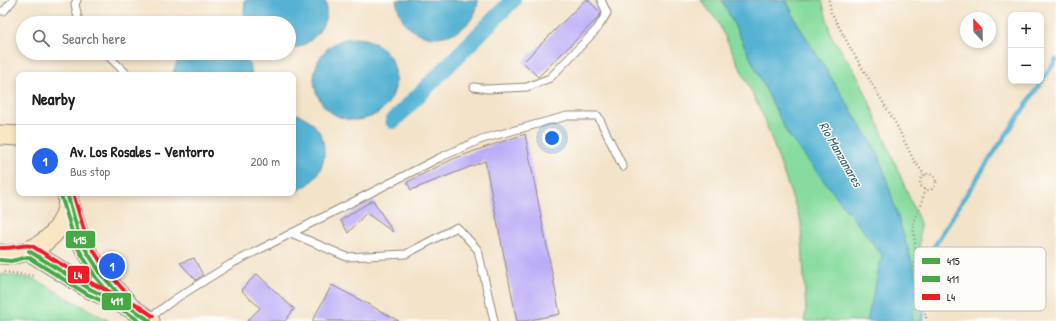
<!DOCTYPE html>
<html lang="en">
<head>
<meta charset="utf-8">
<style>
	:root { --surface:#fff; --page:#f2f2f2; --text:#202124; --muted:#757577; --line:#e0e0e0; --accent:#2563eb }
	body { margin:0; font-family:"Patrick Hand",sans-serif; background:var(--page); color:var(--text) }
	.controls { position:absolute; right:12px; top:12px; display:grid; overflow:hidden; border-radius:8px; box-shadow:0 2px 6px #0003 }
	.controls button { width:36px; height:36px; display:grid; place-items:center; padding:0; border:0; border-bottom:1px solid var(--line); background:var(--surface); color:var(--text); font:20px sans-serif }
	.compass { position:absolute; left:960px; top:12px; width:36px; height:36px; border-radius:50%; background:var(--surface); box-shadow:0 2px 6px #0003; rotate:338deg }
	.you { position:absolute; left:552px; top:138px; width:14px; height:14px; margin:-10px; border:3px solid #fff; border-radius:50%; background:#1a73e8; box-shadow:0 0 0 6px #1a73e833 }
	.badge { display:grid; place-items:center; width:26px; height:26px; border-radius:50%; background:var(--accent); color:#fff; font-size:13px; font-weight:700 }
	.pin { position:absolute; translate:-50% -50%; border:2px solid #fff; box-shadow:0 1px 4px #0006 }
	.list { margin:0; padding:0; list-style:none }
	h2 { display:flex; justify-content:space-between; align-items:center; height:52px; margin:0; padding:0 16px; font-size:17px }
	h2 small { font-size:13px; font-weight:400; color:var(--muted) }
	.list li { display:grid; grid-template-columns:26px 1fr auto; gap:12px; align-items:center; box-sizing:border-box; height:72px; padding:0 16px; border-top:1px solid var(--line) }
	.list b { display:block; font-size:15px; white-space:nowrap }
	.list p { margin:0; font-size:13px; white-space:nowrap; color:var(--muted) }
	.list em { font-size:13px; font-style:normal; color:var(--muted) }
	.icon { flex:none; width:22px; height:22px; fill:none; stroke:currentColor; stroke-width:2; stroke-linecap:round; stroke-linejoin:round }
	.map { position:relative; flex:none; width:1056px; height:321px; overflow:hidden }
	.search { position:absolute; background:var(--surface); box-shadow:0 2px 6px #0003; left:16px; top:16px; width:280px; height:44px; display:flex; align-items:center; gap:10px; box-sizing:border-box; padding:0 14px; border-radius:22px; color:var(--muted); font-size:15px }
	.panel { position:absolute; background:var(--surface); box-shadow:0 2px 6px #0003; left:16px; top:72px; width:280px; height:124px; border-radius:8px }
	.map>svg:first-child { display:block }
</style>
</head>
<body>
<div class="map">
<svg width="1056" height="321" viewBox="0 0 1056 321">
	<rect width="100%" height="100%" fill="#fdfcf7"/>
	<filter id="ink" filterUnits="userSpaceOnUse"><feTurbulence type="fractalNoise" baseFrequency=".025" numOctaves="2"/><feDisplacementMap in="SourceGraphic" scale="8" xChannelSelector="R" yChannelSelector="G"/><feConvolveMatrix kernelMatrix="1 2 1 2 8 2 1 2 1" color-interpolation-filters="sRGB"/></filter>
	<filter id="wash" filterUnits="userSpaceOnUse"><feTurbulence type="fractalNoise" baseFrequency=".012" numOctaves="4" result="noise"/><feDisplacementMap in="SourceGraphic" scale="16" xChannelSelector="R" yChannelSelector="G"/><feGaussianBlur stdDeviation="0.9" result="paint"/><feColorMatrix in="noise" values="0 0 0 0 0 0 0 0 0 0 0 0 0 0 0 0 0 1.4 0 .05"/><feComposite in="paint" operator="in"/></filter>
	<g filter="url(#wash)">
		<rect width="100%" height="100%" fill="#f3e3c9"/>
		<g fill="#86db9e" stroke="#588364">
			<path d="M701,0h121l9,35 29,45 60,143 -2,98h-114l2,-9 -5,-90 -37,-104 -46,-96z"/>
			<path d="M0,274l34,5 75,42h-109z"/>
		</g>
		<g fill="#55b2d3" stroke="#406e7f">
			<path d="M245,0h80c7,25 -14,46 -36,50v-27h-43l-2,-11z"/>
			<path d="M396,0h82c-2,35 -51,50 -73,23 -5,-7 -7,-15 -9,-23z"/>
			<path d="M722,0h64l10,21 83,134 39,127 -6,39h-45l15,-66 -94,-120z"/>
			<circle cx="355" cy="79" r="41"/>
			<path d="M185,53h55l9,11 3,11h-80l6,-15z"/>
			<path d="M293,113c42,10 41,67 0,79z"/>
		</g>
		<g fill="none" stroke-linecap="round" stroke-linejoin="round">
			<path stroke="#55b2d3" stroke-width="4.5" d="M922,321l2,-58 40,-65 92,-138"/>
			<path stroke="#55b2d3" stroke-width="16" d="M393,121l120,-121"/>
		</g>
		<g id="blocks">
			<g fill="#bbacf7">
				<path d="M585,0h3l13,13 -4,6 -59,58 -15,-15z"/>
				<path d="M525,134l35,180 -35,7h-8l-32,-160 -74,29 -4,-8 46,-23 30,-11z"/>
				<path d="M373,200l20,32 -27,-19 -18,20 -7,-13z"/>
				<path d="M194,258l9,17 -7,5 -16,-17z"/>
				<path d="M257,274l37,35 -9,12h-38l13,-13 -19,-18z"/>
				<path d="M332,285l30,16 37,20h-87z"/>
			</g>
		</g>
	</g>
	<g filter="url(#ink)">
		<use href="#blocks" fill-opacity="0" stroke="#8f877a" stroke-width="1"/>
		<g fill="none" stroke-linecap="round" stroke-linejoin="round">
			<g stroke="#8f877a" stroke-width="9">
				<g id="lane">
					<path d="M77,0l-2,4 4,19"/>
					<path d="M0,11h4l9,-11"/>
					<path d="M105,53l23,22"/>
					<path d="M474,87l14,2 39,-2 23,-9 47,-49 10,-16 -6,-13"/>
					<path d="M291,233l56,24 59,-3 51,-27 21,23 16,71"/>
					<path d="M148,319l27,-20 56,-35 208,-106 43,-19 85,-23h31l25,51"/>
				</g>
			</g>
			<g stroke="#8f877a" stroke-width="21">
				<g id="secondary">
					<path d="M0,135l19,1"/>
					<path d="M68,198l13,44 20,32 26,29"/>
					<path d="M29,251l61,38 41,19 19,13"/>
					<path d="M0,254c34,4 68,-22 68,-58"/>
				</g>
			</g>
			<g stroke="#8f877a" stroke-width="2.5" stroke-dasharray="1 3" stroke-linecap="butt">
				<path d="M829,0l2,12 21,39 44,73 17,35 12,17"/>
				<circle cx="928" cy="182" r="8"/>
				<path d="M925,189l-4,17 -8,16 2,22 -1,26 13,51"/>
				<path d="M4,272l31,4"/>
			</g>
			<use href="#lane" stroke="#fff" stroke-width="7"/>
			<use href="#secondary" stroke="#fbe6c3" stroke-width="19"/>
			<g stroke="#fdfcf7" stroke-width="7">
				<g id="bus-1">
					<path d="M67,193l14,49 20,32 30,34 19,13"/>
					<path d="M29,251l61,38 27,13"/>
				</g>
			</g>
			<g stroke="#fdfcf7" stroke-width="7">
				<g id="bus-2">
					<path d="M61,195l15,50 20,33 22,25"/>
					<path d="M0,260l11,1 17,-4 59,37 41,19 11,8"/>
				</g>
			</g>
			<g stroke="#fdfcf7" stroke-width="7">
				<g id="bus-3">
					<path d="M73,193l14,47 19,30 22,25"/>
					<path d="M1,248c11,1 22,-4 31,-2l61,38 41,19 19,13"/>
				</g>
			</g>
			<use href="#bus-1" stroke="#47a944" stroke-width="4"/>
			<use href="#bus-2" stroke="#47a944" stroke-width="4"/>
			<use href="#bus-3" stroke="#ee1c25" stroke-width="4"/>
		</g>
	</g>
	<g text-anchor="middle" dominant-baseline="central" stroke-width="3" stroke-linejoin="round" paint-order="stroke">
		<g font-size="13" font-style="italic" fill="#3c616e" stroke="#fdfcf7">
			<text transform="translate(841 154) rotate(60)">Río Manzanares</text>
		</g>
	</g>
	<rect x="914" y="247" width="132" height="64" rx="6" fill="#fdfcf7" stroke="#bebdba" stroke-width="1"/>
	<rect x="922" y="258" width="18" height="6" fill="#47a944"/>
	<rect x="922" y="276" width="18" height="6" fill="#47a944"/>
	<rect x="922" y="294" width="18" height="6" fill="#ee1c25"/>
	<g font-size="11" fill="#2b2b2b">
		<text x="947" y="265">415</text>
		<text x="947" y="283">411</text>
		<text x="947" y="301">L4</text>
	</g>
	<g stroke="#fdfcf7" stroke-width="1.5">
		<rect x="65" y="230" width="31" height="19" rx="4" fill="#47a944"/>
		<rect x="67" y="265" width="23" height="19" rx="4" fill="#ee1c25"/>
		<rect x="101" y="292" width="31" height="19" rx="4" fill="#47a944"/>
	</g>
	<g font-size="11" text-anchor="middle" font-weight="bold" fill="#fff">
		<text x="80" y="244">415</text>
		<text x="78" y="279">L4</text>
		<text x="117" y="305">411</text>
	</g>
</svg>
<div class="controls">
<button>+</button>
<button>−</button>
</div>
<svg class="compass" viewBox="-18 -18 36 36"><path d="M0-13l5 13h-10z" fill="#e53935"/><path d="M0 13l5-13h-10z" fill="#757577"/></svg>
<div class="you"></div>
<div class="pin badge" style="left:112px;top:266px">1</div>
<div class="search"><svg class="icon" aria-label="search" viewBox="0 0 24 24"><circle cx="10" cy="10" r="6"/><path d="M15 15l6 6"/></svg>Search here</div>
<section class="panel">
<h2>Nearby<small></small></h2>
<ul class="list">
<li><span class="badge">1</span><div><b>Av. Los Rosales - Ventorro</b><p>Bus stop</p></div><em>200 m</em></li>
</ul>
</section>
</div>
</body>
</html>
